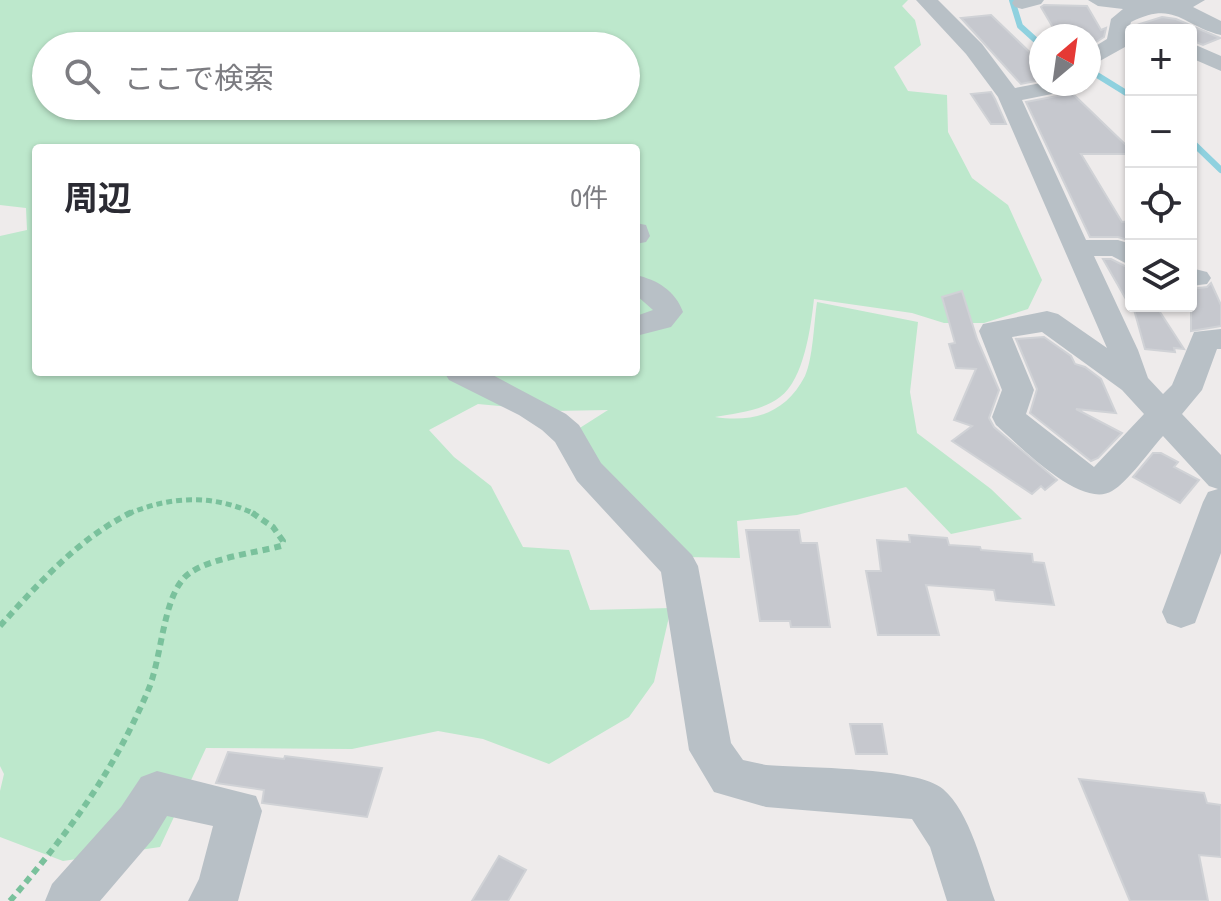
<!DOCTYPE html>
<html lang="ja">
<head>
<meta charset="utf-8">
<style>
	:root { --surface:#fff; --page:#f7f7f7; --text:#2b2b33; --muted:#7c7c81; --line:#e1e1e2 }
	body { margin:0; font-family:"Archivo Narrow","Noto Sans JP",sans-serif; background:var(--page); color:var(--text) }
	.controls { position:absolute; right:24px; top:24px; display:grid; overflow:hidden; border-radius:8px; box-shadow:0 2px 6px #0004 }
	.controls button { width:72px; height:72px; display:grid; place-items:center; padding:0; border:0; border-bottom:2px solid var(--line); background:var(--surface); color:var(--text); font:40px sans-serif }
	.compass { position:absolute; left:1029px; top:24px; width:72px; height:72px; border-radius:50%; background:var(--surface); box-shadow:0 2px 6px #0004; rotate:29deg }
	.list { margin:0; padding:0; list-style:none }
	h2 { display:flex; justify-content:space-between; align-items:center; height:104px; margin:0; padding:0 32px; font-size:34px }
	h2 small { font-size:26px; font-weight:400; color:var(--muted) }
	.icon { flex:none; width:44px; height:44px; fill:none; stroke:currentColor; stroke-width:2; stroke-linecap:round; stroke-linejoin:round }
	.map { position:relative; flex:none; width:1221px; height:901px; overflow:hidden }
	.search { position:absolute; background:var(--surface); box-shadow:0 2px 6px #0004; left:32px; top:32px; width:608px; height:88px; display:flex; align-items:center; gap:20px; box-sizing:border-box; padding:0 28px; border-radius:44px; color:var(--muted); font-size:30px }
	.panel { position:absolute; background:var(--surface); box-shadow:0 2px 6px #0004; left:32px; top:144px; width:608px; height:232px; border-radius:8px }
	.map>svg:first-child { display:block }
</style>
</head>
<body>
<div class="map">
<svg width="1221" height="901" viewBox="0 0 1221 901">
	<rect width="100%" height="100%" fill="#eeebeb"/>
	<path fill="#bde8cc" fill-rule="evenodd" d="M0,0h908l-6,6 13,14 6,25 -27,22 14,24 39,4 1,37 24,46 36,27 34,75 -14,29 -44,14h-40l-32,-10 -98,-14c-3,27 -10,81 -34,98 -18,14 -44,16 -65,20 39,6 71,-4 90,-41 8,-17 9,-54 12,-74l101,20 -8,70 7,41 74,56 31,30 -71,15 -45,-47 -109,28 -60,6 3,37 -55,-1 -41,-38 -69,-88 33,-21 -55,1 -75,-7 -49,26 25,27 37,29 32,61 46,3 21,60 81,-2 -17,74 -25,35 -80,47 -66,-25 -45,-8 -86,18 -146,-1 -46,99 -97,14 -63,-24v-46l4,-17 -4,-8v-530l27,-6 -1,-22 -26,-3zM46,46h580v60h-580zM36,148h600v224h-600z"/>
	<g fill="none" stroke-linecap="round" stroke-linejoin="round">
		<g stroke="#8fd1df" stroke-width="6">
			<path d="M1012,0l8,26 21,19"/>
			<path d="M1089,70l42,26"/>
			<path d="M1191,141l30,29"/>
		</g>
	</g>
	<g fill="#c6c8ce" stroke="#d0d2d6" stroke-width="2">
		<path d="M1044,5l43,1 14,24 5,-2 -2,9 -14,9 -1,-10h-31l-17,-29z"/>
		<path d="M991,15l50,48v17l-20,4 -60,-66z"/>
		<path d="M1162,17l14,2 44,19 -17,7 -12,-5v-10h-38l-13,-6z"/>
		<path d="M991,92l4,7 11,25h-15l-20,-30z"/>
		<path d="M1072,93l59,57v4h-50l41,68 9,-1v20l-13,-4h-28l-64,-135z"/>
		<path d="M1103,259h8l20,10v39z"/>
		<path d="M1211,283l10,22v21l-30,5v-42l16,-2z"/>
		<path d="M962,291l15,48 22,51 -10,28 5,9 63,53 -12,10 -4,-4 -9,8 -80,-53 20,-15 -18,-6 22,-51 -20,-1 -7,-24 6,-1 -13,-46z"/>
		<path d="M1133,306h23l28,43 -10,-1 1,4 -30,-3z"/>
		<path d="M1044,337l27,19 4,8 10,3 16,12 15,34 -40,-4 46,24 -24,25 -7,3 -61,-48 7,-24 -21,-50z"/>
		<path d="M1153,453h8l17,9 -4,5 25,13 -19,23 -47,-26z"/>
		<path d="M746,530h53l2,13h16l13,84h-39l-1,-6h-30z"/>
		<path d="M909,535l38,3 2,7 31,2 1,3 51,4 1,8 11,1 10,42 -58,-5 -2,-10 -68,-5 13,50h-61l-12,-64h15l-4,-31 33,2z"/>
		<path d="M850,724h32l5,30h-31z"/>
		<path d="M228,752l56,7 1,-3 97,12 -15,49 -105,-14 2,-13 -48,-7z"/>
		<path d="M1079,779l125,14 3,10 14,2v52l-22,-2 9,46h-78z"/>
		<path d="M499,856l27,14 -18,31h-36z"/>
	</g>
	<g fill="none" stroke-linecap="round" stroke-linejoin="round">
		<path stroke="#7ac19c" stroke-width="5" stroke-dasharray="6 4" stroke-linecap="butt" d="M128,514c42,-18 85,-20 127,0"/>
		<g stroke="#7ac19c" stroke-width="6" stroke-dasharray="7 5" stroke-linecap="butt">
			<path d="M0,626c39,-43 79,-88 132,-114"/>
			<path d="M10,901c58,-68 101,-125 137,-208 15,-33 15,-91 37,-115 17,-19 71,-25 97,-32l2,-5 -10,-14 -22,-15"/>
		</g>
		<g fill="#b8c0c6" fill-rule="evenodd">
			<path d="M916,0h22l44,44 33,44 26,-5 39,1 -3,5 -55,11 64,140h32l13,4v22l-19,-10h-18l44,94 10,28 15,16 9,-9 22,-53 27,-3v20h-4l-15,41 -20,24 39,41v98l-26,70 -14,5 -14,-5 -5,-11 41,-110 5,-10 10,-3 -9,-3 -46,-50c-13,14 -35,46 -51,55 -31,19 -94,-47 -116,-66l-4,-8 10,-27 -23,-59 4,-7 64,-13 11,3 49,34 -109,-251 -32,-43zM1042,332l80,58 22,24 -50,53 -68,-53 8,-24 -22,-53z"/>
			<path d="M1014,0h30l-3,4 -19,5 -7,-2 -3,-4z"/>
			<path d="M1088,0h117l-12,7 28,14v14c-40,-10 -46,-35 -90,-13l-6,25 -36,20v-17l18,-11 4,-20 12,-10 -25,-3z"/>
			<path d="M1191,43l30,13v15l-30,-13z"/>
			<path d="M636,223l10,2 4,11 -4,6 -10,2z"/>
			<path d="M1191,268l16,4 4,6 -4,6 -16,2z"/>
			<path d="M636,275c21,5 39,15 47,37l-12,15 -35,9v-20l17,-6 -17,-15z"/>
			<path d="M444,372h43l79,42 13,11 22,38 91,92 6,11 33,177 12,17 23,5c36,3 153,2 177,24 27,23 40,79 52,112h-48l-17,-54 -18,-28 -146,-12 -52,-15 -25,-42 -28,-178 -84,-91 -22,-39 -13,-12 -23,-15 -70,-35z"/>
			<path d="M157,771l99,25 6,15 -24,90h-50l11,-22 14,-53 -46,-10 -14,23 -53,62h-55l7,-17 69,-77 20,-30z"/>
		</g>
	</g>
</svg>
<div class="controls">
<button>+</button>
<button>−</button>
<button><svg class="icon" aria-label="locate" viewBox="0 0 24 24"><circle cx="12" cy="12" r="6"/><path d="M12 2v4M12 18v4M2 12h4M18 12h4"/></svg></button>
<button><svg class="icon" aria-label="layers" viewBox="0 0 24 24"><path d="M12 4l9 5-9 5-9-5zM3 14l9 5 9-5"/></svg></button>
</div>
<svg class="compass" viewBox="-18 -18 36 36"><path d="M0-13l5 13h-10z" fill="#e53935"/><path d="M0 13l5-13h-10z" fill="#7c7c81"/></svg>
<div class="search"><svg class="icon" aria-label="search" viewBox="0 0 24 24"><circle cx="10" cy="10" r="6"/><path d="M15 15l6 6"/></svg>ここで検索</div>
<section class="panel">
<h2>周辺<small>0件</small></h2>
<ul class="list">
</ul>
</section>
</div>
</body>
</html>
